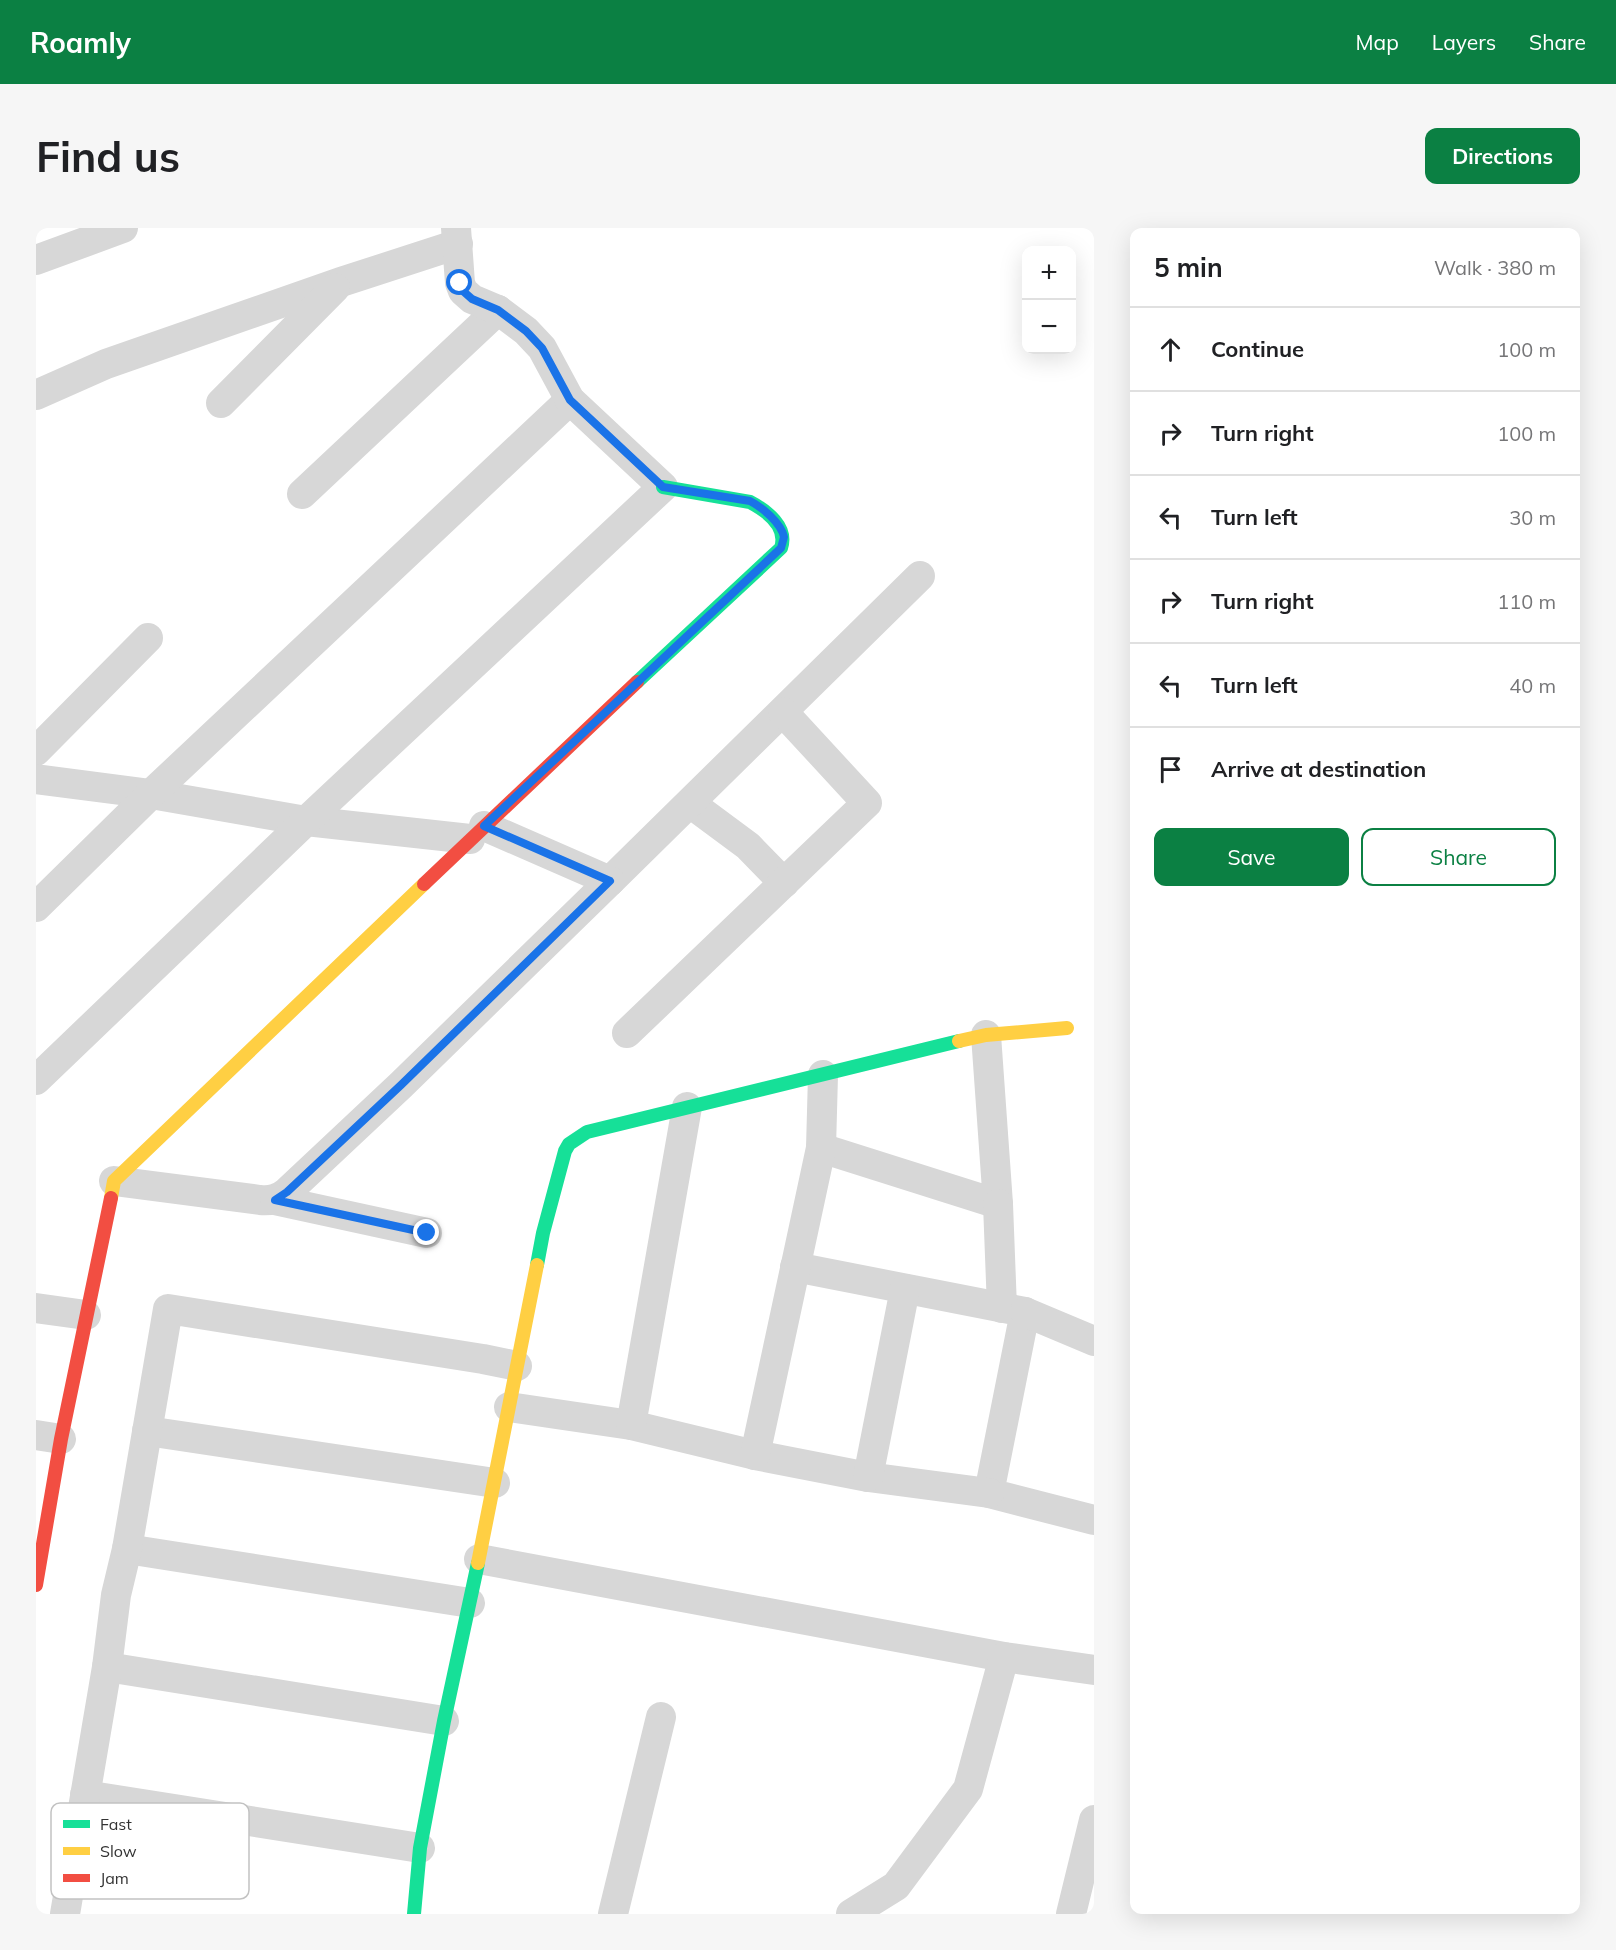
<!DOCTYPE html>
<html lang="en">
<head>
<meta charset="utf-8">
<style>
	:root { --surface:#fff; --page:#f6f6f6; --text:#202124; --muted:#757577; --line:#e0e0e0; --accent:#0b8043 }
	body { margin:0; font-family:Mulish,sans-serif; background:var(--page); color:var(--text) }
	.controls { position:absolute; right:18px; top:18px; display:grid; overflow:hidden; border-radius:12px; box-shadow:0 6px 24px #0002 }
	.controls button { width:54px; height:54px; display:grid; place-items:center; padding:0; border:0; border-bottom:2px solid var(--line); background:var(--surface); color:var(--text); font:30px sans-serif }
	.stop { position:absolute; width:18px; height:18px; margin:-14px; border:4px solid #1a73e8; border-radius:50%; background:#fff }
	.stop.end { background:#1a73e8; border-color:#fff; box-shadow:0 2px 6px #0008 }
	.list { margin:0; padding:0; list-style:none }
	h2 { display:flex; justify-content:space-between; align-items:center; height:78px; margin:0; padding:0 24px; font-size:26px }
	h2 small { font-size:20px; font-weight:400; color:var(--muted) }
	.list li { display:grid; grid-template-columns:39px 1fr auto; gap:18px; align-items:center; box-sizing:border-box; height:84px; padding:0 24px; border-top:2px solid var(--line) }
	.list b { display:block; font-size:22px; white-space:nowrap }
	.list em { font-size:20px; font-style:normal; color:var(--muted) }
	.actions { display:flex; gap:12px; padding:18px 24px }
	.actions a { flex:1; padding:14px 0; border:2px solid var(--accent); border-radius:12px; text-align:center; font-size:21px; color:var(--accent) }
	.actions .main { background:var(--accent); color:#fff }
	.icon { flex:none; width:33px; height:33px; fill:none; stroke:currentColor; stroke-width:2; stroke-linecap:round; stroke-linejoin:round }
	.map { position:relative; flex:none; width:1058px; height:1686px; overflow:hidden; border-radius:12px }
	header { display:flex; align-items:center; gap:36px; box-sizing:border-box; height:84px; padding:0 30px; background:var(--accent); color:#fff }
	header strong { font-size:28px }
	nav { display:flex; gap:33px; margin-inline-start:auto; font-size:21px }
	.intro { display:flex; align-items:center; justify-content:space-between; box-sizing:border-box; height:144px; padding:0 36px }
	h1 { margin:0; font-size:42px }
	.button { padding:15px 27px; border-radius:12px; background:var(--accent); color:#fff; font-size:21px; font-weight:700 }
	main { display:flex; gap:36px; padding:0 36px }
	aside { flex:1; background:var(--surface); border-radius:12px; box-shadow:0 6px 24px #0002 }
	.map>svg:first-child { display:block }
</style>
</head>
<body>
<header>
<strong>Roamly</strong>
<nav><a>Map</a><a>Layers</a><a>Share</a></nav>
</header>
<div class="intro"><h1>Find us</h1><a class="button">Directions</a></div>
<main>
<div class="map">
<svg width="1058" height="1686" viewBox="0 0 1058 1686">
	<rect width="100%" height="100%" fill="#fff"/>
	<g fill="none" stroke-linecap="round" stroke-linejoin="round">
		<g stroke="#d7d7d7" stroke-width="30">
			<path d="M0,32l87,-32"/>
			<path d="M0,167l70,-31 235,-82 117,-38"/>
			<path d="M185,175l114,-115"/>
			<path d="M266,266l196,-184"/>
			<path d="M0,523l112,-113"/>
			<path d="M0,551l115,15 155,27 164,18"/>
			<path d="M654,575l58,43 36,37"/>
			<path d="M574,653l310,-305"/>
			<path d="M0,679l115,-113 419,-394"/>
			<path d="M591,805l240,-230 -84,-91"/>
			<path d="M0,852l270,-259 357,-334 -93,-87 -28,-52 -16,-17 -28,-21 -26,-11 -9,-8 -3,-8 -4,-55"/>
			<path d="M785,920l177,56 -12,-169"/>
			<path d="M78,953l146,19c11,1 18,-1 27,-8l114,-107 209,-204 -126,-55"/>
			<path d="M239,972l152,33"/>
			<path d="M962,976l4,104"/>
			<path d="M759,1039l230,45 -36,181 105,27"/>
			<path d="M0,1080l50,7"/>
			<path d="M989,1084l69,29"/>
			<path d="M473,1179l122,18 124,30 113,22 121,16"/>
			<path d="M595,1197l56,-318"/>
			<path d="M111,1203l348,52"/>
			<path d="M0,1207l25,4"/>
			<path d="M719,1227l66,-307 2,-73"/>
			<path d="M832,1249l37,-188"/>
			<path d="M91,1321l343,54"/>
			<path d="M443,1331l525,98 90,13"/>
			<path d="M71,1439l337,54"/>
			<path d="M49,1567l335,53"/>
			<path d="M29,1686l42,-247 9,-72 11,-46 41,-240 315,50 34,7"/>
			<path d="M577,1686l48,-197"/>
			<path d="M815,1686l45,-28 72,-97 36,-132"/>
			<path d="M1035,1686l23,-94"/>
		</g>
		<g stroke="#16e098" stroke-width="14">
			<path d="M601,454l144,-134c7,-21 -14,-37 -31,-46l-87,-15"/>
			<path d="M501,1037l6,-32 22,-82 4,-7 18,-12 372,-91"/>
			<path d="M378,1686l6,-66 24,-127 34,-158"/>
		</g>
		<g stroke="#ffcf43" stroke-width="14">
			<path d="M923,813l27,-6 81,-7"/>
			<path d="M75,970l3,-17 310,-297"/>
			<path d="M442,1335l59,-298"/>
		</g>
		<g stroke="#f24e42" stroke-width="14">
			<path d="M388,656l213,-202"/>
			<path d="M0,1357l25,-146 50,-241"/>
		</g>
	</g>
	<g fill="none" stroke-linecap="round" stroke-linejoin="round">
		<path stroke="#1a73e8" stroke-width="8" d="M391,1005l-152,-33 12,-8 114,-107 209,-204 -126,-55 297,-278 3,-11c-3,-14 -21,-29 -34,-36l-87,-14 -93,-87 -28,-52 -16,-17 -28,-21 -26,-11 -9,-8 -3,-8"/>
	</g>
	<rect x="15" y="1575" width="198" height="96" rx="9" fill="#fff" stroke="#c2c2c2" stroke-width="1.5"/>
	<rect x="27" y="1592" width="27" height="8" fill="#16e098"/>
	<rect x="27" y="1619" width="27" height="8" fill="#ffcf43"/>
	<rect x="27" y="1646" width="27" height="8" fill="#f24e42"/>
	<g font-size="16" fill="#333">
		<text x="64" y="1602">Fast</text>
		<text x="64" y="1629">Slow</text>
		<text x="64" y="1656">Jam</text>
	</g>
</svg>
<div class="controls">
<button>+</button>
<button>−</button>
</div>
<div class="stop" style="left:424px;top:55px"></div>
<div class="stop end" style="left:391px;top:1005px"></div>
</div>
<aside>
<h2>5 min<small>Walk · 380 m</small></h2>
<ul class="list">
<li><svg class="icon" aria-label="ahead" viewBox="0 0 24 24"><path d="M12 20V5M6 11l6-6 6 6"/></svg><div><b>Continue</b></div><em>100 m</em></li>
<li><svg class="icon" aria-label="right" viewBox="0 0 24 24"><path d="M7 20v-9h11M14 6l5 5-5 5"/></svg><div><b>Turn right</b></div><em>100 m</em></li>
<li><svg class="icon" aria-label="left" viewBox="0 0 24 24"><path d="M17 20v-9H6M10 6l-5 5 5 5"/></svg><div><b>Turn left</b></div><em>30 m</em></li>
<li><svg class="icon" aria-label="right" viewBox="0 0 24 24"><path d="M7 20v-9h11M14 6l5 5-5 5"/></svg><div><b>Turn right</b></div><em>110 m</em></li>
<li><svg class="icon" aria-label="left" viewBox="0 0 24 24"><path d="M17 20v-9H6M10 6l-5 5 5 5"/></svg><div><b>Turn left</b></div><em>40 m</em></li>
<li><svg class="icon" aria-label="arrive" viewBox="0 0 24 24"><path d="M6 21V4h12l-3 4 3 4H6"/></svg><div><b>Arrive at destination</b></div></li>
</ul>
<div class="actions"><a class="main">Save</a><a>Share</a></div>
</aside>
</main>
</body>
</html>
